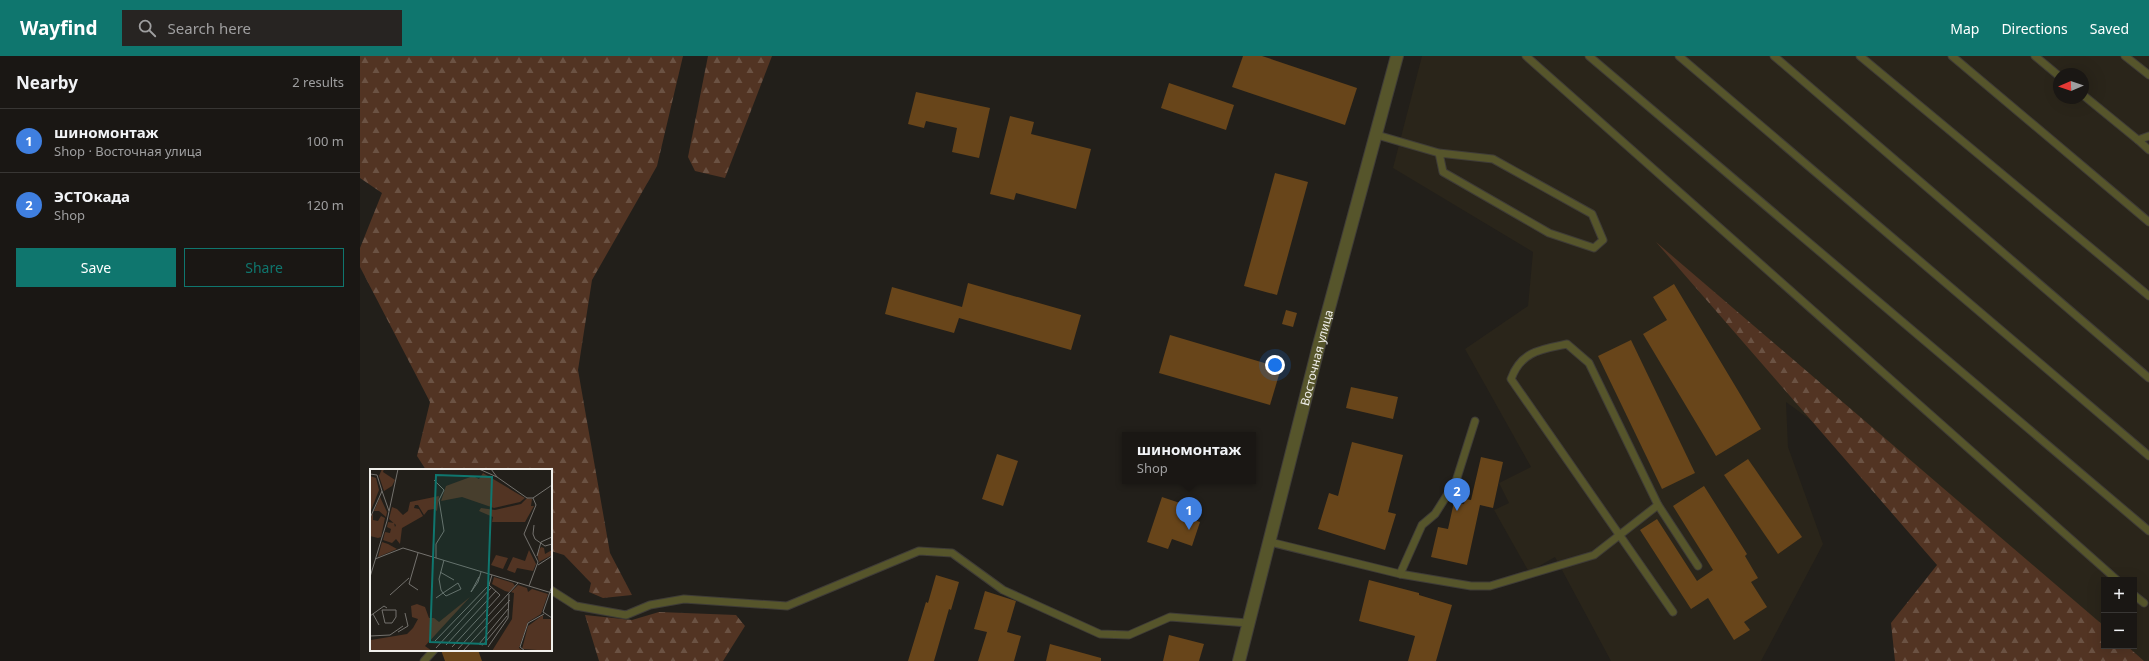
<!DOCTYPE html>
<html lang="en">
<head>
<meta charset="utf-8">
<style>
	:root { --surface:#1a1714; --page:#272422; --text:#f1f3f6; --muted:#9f9fa0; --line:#383634; --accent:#0f766e }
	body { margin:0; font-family:"Noto Sans",sans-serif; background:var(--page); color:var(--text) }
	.controls { position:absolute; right:12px; bottom:12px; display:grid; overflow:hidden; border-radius:0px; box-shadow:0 4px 16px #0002 }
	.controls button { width:36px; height:36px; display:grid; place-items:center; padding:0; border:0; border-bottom:1px solid var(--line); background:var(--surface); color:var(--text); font:20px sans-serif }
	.compass { position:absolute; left:1693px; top:12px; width:36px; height:36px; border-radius:50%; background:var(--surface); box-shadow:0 4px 16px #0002; rotate:268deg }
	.you { position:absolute; left:915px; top:309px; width:14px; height:14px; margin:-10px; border:3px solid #fff; border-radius:50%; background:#1a73e8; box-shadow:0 0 0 6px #1a73e833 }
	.badge { display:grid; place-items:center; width:26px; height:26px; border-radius:50%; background:var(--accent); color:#fff; font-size:13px; font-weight:700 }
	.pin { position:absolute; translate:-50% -33px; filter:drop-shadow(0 1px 2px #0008) }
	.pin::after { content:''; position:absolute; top:21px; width:14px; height:12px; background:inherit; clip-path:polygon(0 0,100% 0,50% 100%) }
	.popup { position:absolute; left:762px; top:376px; width:134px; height:52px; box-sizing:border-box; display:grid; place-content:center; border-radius:0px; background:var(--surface); filter:drop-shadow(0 1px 3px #0005); font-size:13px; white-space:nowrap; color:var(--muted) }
	.popup b { font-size:15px; color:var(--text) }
	.popup::after { content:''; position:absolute; left:50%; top:100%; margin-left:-8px; border:8px solid transparent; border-top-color:var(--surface) }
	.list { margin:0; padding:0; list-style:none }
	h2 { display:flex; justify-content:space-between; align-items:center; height:52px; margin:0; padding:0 16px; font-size:17px }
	h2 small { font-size:13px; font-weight:400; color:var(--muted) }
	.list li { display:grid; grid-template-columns:26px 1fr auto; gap:12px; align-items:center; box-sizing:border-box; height:64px; padding:0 16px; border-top:1px solid var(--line) }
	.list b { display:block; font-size:15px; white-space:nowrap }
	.list p { margin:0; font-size:13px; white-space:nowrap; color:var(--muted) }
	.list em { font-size:13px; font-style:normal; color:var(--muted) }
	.actions { display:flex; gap:8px; padding:12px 16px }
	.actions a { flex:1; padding:9px 0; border:1px solid var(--accent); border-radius:0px; text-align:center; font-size:14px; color:var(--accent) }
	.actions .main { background:var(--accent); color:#fff }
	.icon { flex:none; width:22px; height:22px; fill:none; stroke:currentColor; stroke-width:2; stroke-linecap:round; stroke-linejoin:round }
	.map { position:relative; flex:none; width:1789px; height:605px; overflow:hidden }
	header { display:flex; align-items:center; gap:24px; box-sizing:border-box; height:56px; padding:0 20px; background:var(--accent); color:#fff }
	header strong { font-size:19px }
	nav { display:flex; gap:22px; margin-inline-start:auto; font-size:14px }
	.search { width:280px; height:36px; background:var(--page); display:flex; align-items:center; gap:10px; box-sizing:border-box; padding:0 14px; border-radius:0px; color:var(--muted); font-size:15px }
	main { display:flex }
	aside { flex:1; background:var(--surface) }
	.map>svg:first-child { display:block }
</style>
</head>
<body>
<header>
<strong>Wayfind</strong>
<div class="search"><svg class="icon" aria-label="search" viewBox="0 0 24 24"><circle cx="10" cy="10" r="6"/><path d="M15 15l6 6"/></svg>Search here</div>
<nav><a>Map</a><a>Directions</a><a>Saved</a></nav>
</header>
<main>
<aside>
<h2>Nearby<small>2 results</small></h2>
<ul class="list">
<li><span class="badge" style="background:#3f7fe0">1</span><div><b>шиномонтаж</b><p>Shop · Восточная улица</p></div><em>100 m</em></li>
<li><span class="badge" style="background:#3f7fe0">2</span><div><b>ЭСТОкада</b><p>Shop</p></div><em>120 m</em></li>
</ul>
<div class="actions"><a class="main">Save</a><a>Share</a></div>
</aside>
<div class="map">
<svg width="1789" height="605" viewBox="0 0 1789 605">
	<defs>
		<pattern id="forest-firs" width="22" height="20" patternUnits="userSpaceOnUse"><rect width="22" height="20" fill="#523423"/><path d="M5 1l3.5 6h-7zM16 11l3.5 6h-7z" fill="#6b5243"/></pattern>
	</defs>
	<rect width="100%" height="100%" fill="#221f1a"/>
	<path fill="#2a251a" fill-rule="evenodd" d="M1062,0h727v605h-10l-21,-15h16v-66h-30v56l-318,-234 2,45 35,97 -62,117h-150l-56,-104 -26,15 -35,-62 15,-7 -10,-20 32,-16 -66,-118 63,-43 5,-54 -140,-84zM1699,18h24v24h-24z"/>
	<g fill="url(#forest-firs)">
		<path d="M0,0h323l-26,110 -65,114 -14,90 32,183 22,42 -29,3 -14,-6 2,-9 -27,-28 -13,-4v-81h-125l-9,-14 13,-54 -70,-135v-19l22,-55 -22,-15z"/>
		<path d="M348,0h64l-47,122 -30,-7 -7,-14z"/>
		<path d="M1296,186l448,384v20h23l17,15h-249l-4,-38 46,-58z"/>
		<path d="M299,556l77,3 9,11 -22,35h-124l-14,-46 47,5z"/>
	</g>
	<g fill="#68451a">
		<path d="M883,0h19l95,32 -12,37 -113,-38z"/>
		<path d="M809,27l65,22 -8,25 -65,-22z"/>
		<path d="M556,36l74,16 -11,50 -27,-6 5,-24 -31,-7 -2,7 -16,-4z"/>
		<path d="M650,60l24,6 -3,12 60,15 -15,60 -60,-16 -2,7 -24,-6z"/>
		<path d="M915,117l33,9 -31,113 -33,-9z"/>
		<path d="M608,227l113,32 -10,35 -112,-32 -5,15 -69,-19 7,-27 70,20z"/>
		<path d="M1314,228l87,145 -45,27 -73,-122 24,-14 -14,-23z"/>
		<path d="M926,254l11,3 -4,14 -11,-3z"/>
		<path d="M810,279l111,33 -11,37 -111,-32z"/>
		<path d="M1271,284l64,133 -33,16 -64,-133z"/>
		<path d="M991,331l47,10 -5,22 -47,-11z"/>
		<path d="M992,386l51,13 -15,57 8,2 -11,36 -67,-21 11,-36 9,3z"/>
		<path d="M637,398l21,7 -15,45 -21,-7z"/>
		<path d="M1121,401l22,5 -10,46 -13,-3 -13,60 -36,-8 7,-30 10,2 6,-27 10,2 1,-5 6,1z"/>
		<path d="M1388,403l54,78 -24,17 -54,-79z"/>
		<path d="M1344,430l43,68 -2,2 13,22 -7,4 16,25 -23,15 6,8 -16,10 -26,-42 -17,11 -51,-79 17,-11 40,62 16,-11 -40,-64z"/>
		<path d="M802,441l21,7 -4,11 21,7 -8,24 -20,-7 -4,10 -21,-7z"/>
		<path d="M576,519l23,7 -8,28 -2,-1 -15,52h-26l18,-59 2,1z"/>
		<path d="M1009,524l50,13v2l33,10 -16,56h-28l7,-25 -56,-15z"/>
		<path d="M625,535l31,10 -9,31 14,4 -7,25h-36l9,-29 -13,-3z"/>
		<path d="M809,579l35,9 -5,17h-36z"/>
		<path d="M690,588l51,14v3h-55z"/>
		<path d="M81,594h37l4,11h-37z"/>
	</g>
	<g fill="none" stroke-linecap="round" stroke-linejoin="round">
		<g stroke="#3f3c37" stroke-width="9">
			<g id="service">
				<path d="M1166,0l591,524"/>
				<path d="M1229,0l560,475"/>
				<path d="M1319,0l470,400"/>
				<path d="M1414,0l375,322"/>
				<path d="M1500,0l289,240"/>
				<path d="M1592,0l197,166"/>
				<path d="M1675,0l24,20"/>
				<path d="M1765,0l24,19"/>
				<path d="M1723,39l55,45 11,-4"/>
				<path d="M1017,79l62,18 54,6 99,55 11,26 -9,8 -45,-15 -106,-61 -4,-19"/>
				<path d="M1778,84l11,10"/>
				<path d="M1298,449l40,61"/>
				<path d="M910,486l130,32 71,12h19l104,-31 64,-50 -69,-142 -22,-19c-25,5 -46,7 -56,35l162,233"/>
				<path d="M1040,518l22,-49 13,-11 21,-33 19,-60"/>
				<path d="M191,534l25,16 50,9 24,-10 34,-6 103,7 132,-55 33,2 51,37 97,44 29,1 41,-18 78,6"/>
				<path d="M1774,539l10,8"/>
				<path d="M64,605l10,-11"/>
			</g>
		</g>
		<g stroke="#3f3c37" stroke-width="14">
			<g id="minor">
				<path id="s1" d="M879,605l80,-316 78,-289"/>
			</g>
		</g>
		<use href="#service" stroke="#56552b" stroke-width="7"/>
		<use href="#minor" stroke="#56552b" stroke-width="12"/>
	</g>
	<g text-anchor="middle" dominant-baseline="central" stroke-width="3.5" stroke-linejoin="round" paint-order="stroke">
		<g font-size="12" fill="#f0efeb" stroke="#0a0907">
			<text stroke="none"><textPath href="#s1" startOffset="313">Восточная улица</textPath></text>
		</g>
	</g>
	<g transform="translate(10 413)">
		<rect width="182" height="182" fill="#221f1a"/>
		<path d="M0,7l6,2 3,12 -9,23z" fill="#523423"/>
		<path d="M12,0h2l-1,3 12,8 -3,6 -8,5 -5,-15zM113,4l42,25 -5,4 -26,6 -32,-11 -21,4 5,-15 27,-10 6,3zM69,27l-2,15 -3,-2 -6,1 -4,5 -6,-10h-3l-1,3 5,1 4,7 -21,12 -2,16 -4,-5 -4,4 -9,-3 2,-8 5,1 1,-4 -4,-2 1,-5 6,1 1,4 1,-2 -7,-6 3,-12 5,2 6,6 5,-4 2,-9zM10,28l7,15 -1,5 -7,-6h-5zM157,29l5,1 -1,7h3l-9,16h-33l1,-5 -14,-6 2,-3 14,2 26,-6zM3,44v7l5,1 3,-5 4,2 -4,19 -3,1 -8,-2v-16zM12,73l6,2 9,5 -19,8zM171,78l3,1 1,6 7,-4v5l-13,7 -2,-8zM159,81l7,14 -3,7 -16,-3 -2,5 -8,-3 6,-13 12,4zM126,86l12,3 -5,11 -12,-4zM124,108l19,6 2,3 -6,6 -4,-1 -13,-7zM148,116l9,3 1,4 4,-3 16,5 -7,20 -13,8 -9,26 4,3h-31l20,-32 2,-26 -3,-1zM100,128l-45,49 7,5h-62l1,-11 36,-6 6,-6 5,-9 -6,-2 -1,-11 6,-2 8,3 4,11h5l5,4zM173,146v4h9v32l-30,-2 6,-23z" fill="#523423"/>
		<path fill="none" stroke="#74726e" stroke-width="1" d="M109,0l18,8M121,0l6,8 30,21h6l19,-13M0,5l7,1 5,16 -12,27M64,11l10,10 -5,10 5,31 -8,13v14M12,22l7,20M164,56l-1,9 2,5 10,7 7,-2M167,87l4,-14 11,-5M5,90l28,-11 149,45M168,96l14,-9M70,103l14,8M0,108l17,-56 11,-52M109,108l-8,15 7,-10 3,-10M159,117l9,-24 -14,-28 12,-29 -3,-7M182,117l-9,26 9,6M48,121l-9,-6 9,-31M20,126l19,-17M66,129l7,-5 15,-10 3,6 -15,7 -3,-3 -2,-3 -2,-11 5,-19M12,141h14v7l-4,6h-7zM3,145l6,11M0,147l14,-10 3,2M137,147l-24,29 -4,-1 29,-35M28,163l10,-6 -3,-13M0,167l20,-1 13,-9M65,172l54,-56 3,-10M76,176l50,-54M82,178l48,-52 -11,-10M118,178l20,-29 1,-24M66,179l55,-60M88,180l60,-66M93,182l47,-51M155,182l-5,-4 8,-24 16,-9"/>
		<path fill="#0f766e" fill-opacity="0.15" stroke="#0f766e" stroke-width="2" d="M66,6l56,2 -6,167 -56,-2z"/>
		<rect width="182" height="182" fill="none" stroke="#f0efeb" stroke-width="2"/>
	</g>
</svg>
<div class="controls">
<button>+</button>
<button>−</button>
</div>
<svg class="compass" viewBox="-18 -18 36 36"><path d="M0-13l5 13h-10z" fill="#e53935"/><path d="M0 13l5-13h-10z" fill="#9f9fa0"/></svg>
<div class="you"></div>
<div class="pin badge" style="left:829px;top:474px;background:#3f7fe0">1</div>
<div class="popup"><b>шиномонтаж</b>Shop</div>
<div class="pin badge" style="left:1097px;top:455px;background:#3f7fe0">2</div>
</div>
</main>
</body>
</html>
